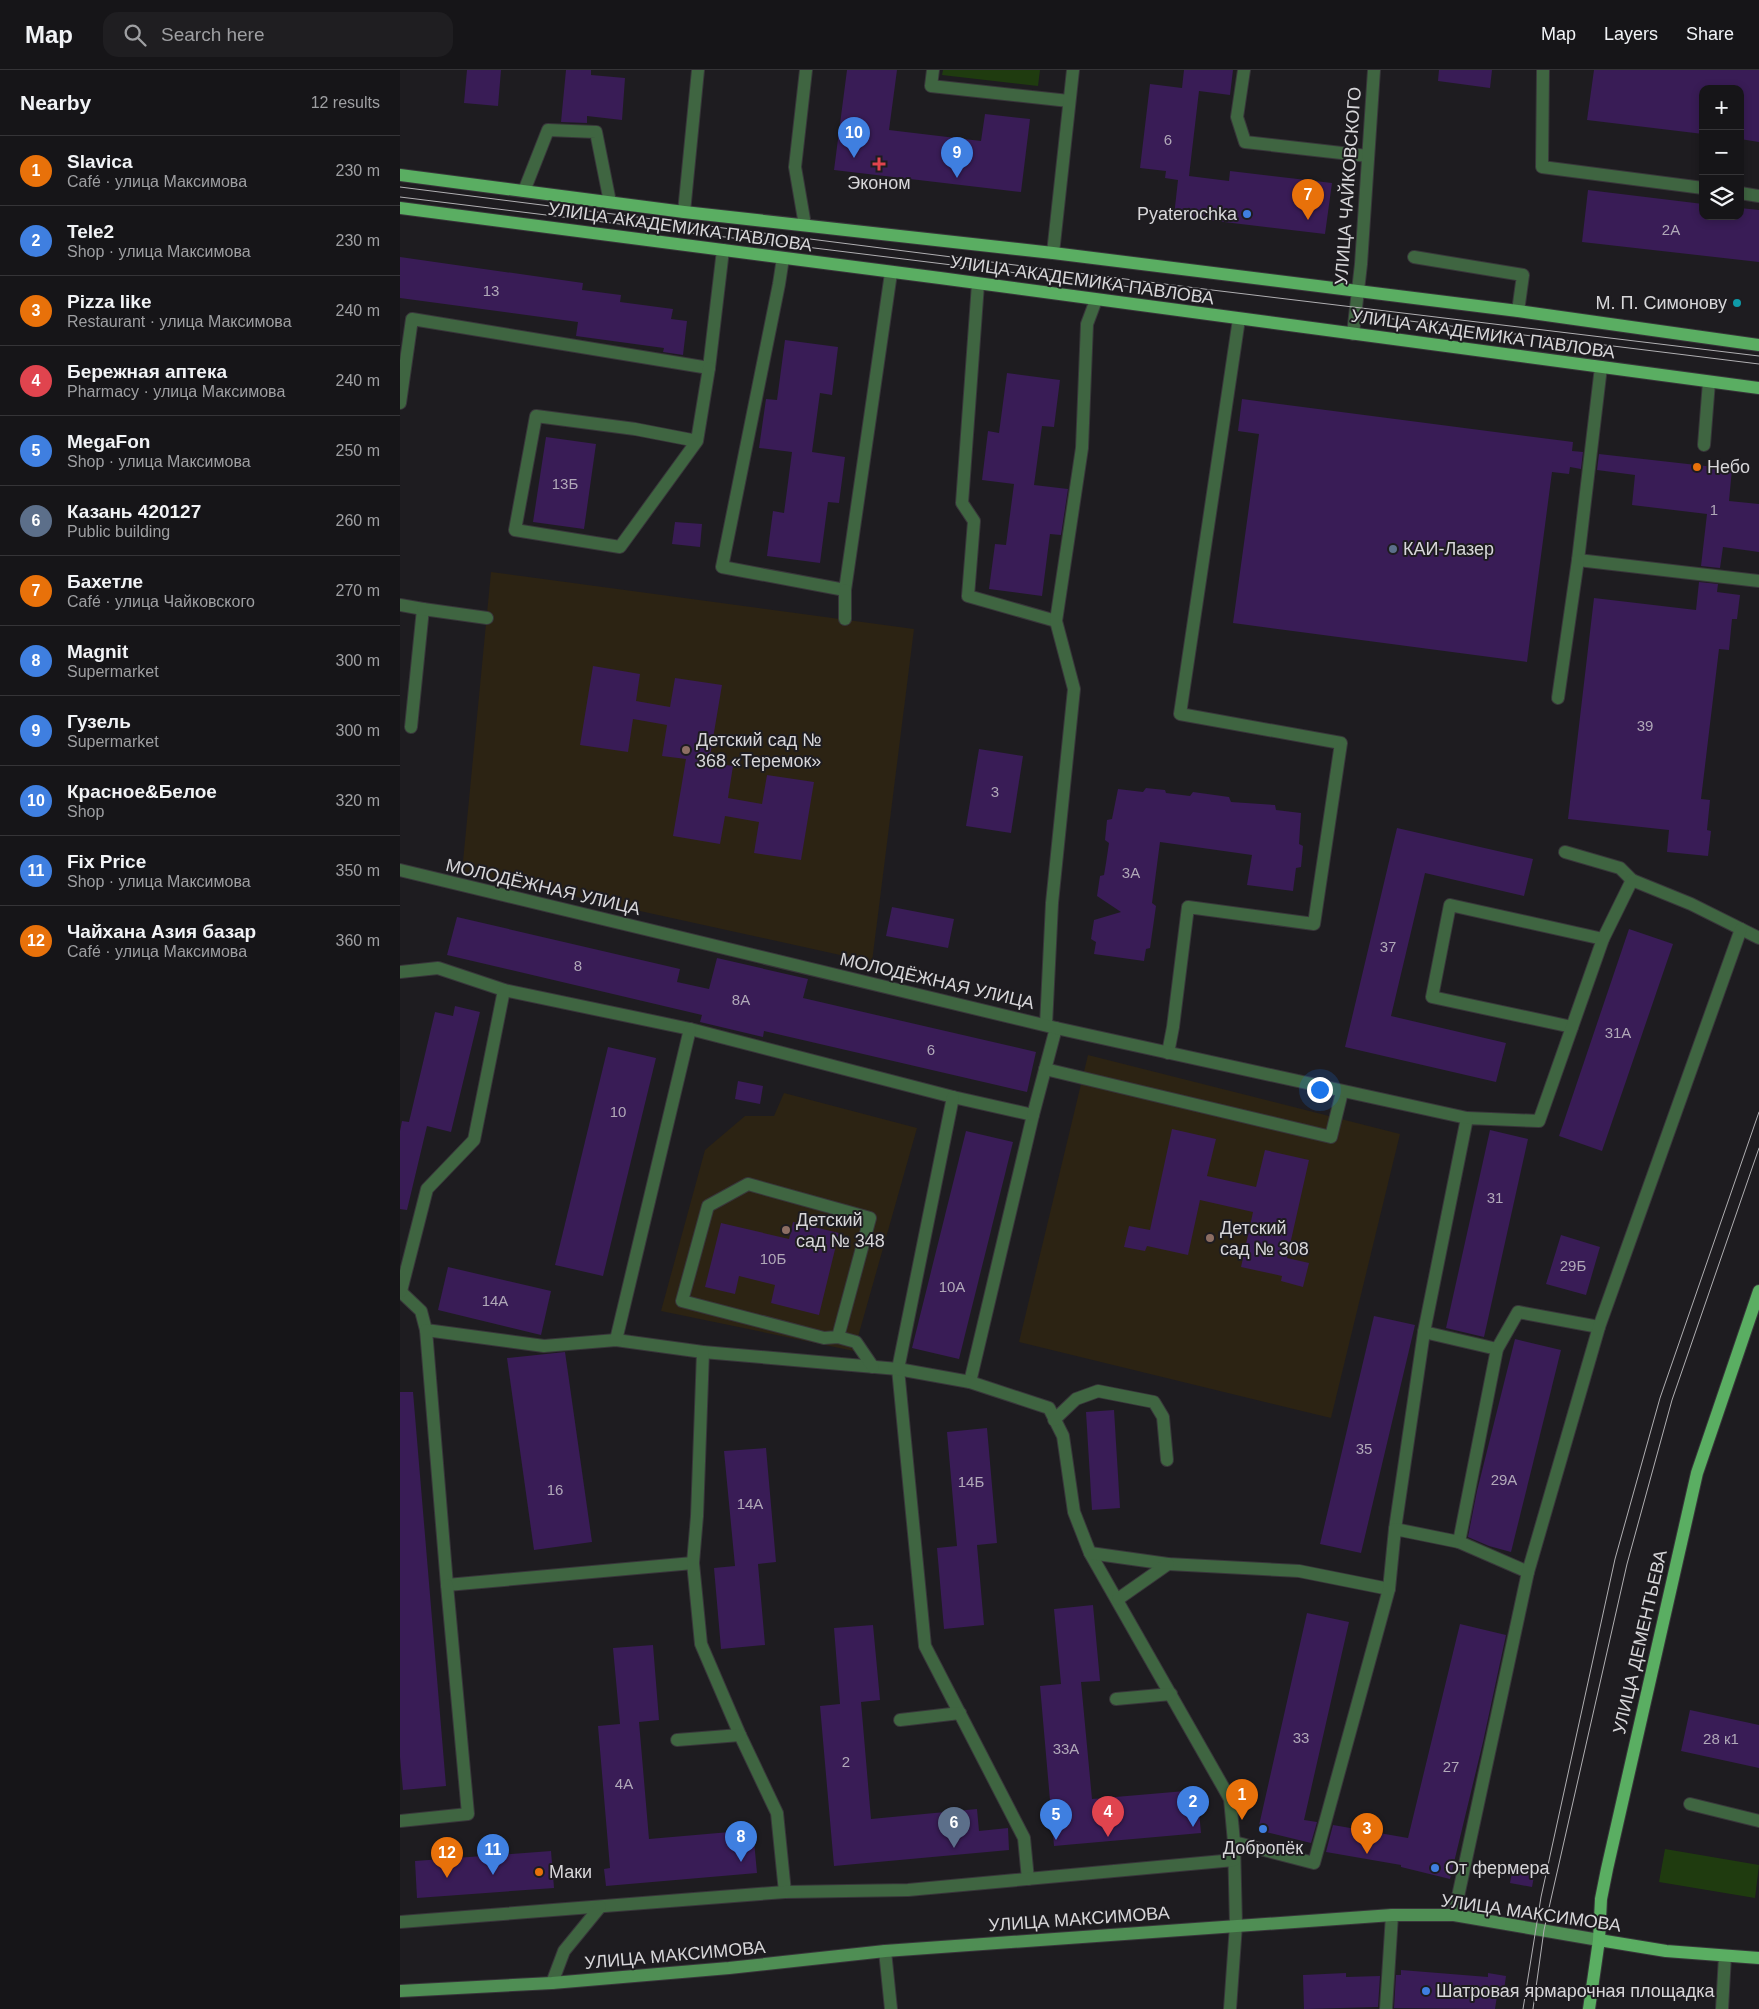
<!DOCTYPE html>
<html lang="en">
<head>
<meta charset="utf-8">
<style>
	:root { --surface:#161518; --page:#1f1e21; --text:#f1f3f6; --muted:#9e9fa2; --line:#353437; --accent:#2563eb }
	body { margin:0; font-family:Helvetica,sans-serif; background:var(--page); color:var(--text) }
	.controls { position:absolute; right:15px; top:15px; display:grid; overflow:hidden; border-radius:10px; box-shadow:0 2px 8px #0003 }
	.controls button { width:45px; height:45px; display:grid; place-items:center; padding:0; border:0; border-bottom:1px solid var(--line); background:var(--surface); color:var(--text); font:25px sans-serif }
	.you { position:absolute; left:919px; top:1019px; width:18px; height:18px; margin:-12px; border:4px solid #fff; border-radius:50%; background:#1a73e8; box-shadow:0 0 0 8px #1a73e833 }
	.badge { display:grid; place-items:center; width:32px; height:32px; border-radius:50%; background:var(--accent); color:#fff; font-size:16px; font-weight:700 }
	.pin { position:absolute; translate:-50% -41px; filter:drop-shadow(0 1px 2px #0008) }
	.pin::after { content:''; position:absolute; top:26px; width:18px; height:15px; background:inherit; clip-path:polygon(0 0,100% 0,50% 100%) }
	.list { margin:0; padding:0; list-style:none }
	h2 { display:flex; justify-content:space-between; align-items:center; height:65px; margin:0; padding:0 20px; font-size:21px }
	h2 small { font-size:16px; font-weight:400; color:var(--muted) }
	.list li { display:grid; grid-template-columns:32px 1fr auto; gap:15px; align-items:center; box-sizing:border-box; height:70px; padding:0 20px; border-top:1px solid var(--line) }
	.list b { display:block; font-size:19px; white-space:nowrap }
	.list p { margin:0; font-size:16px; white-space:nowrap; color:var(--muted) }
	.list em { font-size:16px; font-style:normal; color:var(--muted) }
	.icon { flex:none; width:28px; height:28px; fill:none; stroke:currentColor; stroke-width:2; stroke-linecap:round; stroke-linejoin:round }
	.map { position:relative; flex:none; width:1359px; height:1939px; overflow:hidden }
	header { display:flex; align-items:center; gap:30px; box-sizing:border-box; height:70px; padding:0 25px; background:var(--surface); border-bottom:1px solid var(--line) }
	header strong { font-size:24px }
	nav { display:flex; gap:28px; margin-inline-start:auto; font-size:18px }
	.search { width:350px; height:45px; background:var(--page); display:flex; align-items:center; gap:12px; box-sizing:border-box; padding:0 18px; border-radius:15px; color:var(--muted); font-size:19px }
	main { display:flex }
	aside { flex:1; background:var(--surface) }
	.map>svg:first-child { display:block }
</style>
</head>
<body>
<header>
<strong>Map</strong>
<div class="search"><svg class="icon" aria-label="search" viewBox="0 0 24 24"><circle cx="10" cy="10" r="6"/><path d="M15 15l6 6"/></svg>Search here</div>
<nav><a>Map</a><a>Layers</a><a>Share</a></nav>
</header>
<main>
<aside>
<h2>Nearby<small>12 results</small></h2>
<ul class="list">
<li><span class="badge" style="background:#e8710a">1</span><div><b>Slavica</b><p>Café · улица Максимова</p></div><em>230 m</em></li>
<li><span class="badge" style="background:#3f7fe0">2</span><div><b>Tele2</b><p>Shop · улица Максимова</p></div><em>230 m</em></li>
<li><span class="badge" style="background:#e8710a">3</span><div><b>Pizza like</b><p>Restaurant · улица Максимова</p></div><em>240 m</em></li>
<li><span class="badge" style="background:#e0444e">4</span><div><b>Бережная аптека</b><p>Pharmacy · улица Максимова</p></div><em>240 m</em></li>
<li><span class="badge" style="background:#3f7fe0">5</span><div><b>MegaFon</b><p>Shop · улица Максимова</p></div><em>250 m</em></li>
<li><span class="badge" style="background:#5c6f8a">6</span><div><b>Казань 420127</b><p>Public building</p></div><em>260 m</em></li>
<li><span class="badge" style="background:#e8710a">7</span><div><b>Бахетле</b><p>Café · улица Чайковского</p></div><em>270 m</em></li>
<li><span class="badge" style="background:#3f7fe0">8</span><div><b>Magnit</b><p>Supermarket</p></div><em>300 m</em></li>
<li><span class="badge" style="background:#3f7fe0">9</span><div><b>Гузель</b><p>Supermarket</p></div><em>300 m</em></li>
<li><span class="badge" style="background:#3f7fe0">10</span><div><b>Красное&amp;Белое</b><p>Shop</p></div><em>320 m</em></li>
<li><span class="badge" style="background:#3f7fe0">11</span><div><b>Fix Price</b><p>Shop · улица Максимова</p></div><em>350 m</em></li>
<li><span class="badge" style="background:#e8710a">12</span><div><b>Чайхана Азия базар</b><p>Café · улица Максимова</p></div><em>360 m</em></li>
</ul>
</aside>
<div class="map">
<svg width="1359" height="1939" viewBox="0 0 1359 1939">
	<rect width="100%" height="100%" fill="#1e1c20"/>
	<g fill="#2c2313">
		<path d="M91,502l423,57 -42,333 -410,-90z"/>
		<path d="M688,985l312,79 -69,284 -312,-76z"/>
		<path d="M384,1023l133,35 -63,223 -193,-40 44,-161 40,-34h29z"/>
	</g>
	<g fill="#1f3b0f">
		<path d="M543,0h97l-2,16 -96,-11z"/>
		<path d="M1265,1779l94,16 -4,33 -96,-16z"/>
	</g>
	<g fill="#391c56">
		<path d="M67,0h34l-3,36 -34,-3z"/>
		<path d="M166,0h25v5l34,3 -3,42 -35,-4v7l-26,-1z"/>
		<path d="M447,0h50l-8,60 92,11 4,-27 45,5 -9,73 -187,-22z"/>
		<path d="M784,0h49l-3,25 -31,-4 -10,85 40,5 1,-10 102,12 -7,51 -151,-18 4,-36 -13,-2 1,-7 -26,-3 10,-84 32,4z"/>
		<path d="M1039,0h53l-2,18 -52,-7z"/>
		<path d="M1194,0h165v72l-19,-3v-50h-37v45l-116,-14z"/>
		<path d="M1188,120l115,14v12h37v-8l19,2v52l-177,-20z"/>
		<path d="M0,187l183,26 -1,7 39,5 -1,7 53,7 -2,10 16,2 -4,34 -20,-3 1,-4 -88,-12 2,-14 -178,-24z"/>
		<path d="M385,270l53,7 -6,48 -12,-2 -8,59 33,5 -6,46 -11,-1 -8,61 -53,-7 6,-45 11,2 8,-61 -33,-4 7,-49 11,1z"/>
		<path d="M607,303l53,7 -6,47 -12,-1 -8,59 34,4 -7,46 -11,-1 -8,62 -53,-7 6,-45 11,1 8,-61 -32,-4 6,-49 11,2z"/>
		<path d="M842,329l331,43 -1,9 11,1 -2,17 -11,-2 -1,7 -17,-2 -25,190 -294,-39 26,-189 -21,-3z"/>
		<path d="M146,367l50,7 -12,85 -51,-7z"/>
		<path d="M1199,384l133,15 -3,32 30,3v48l-36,-5 -3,21 -19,-2 6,-52 -75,-9 3,-30 -38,-5z"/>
		<path d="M275,452l27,2 -2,23 -28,-3z"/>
		<path d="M1299,512l19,2 -1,8 23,3 -3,24h-5l-3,31 -10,-1 -18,150 9,1 -3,30 4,1 -3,25 -41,-4 2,-22 -101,-11 26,-221 102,12z"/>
		<path d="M193,596l47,8 -4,27 34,6 5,-29 47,7 -13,77 24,4 -5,32 34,6 5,-29 47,7 -13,78 -47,-7 5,-31 -34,-6 -5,28 -47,-8 13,-77 -24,-3 5,-31 -34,-6 -5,33 -48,-7z"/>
		<path d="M579,679l44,7 -12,77 -45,-7z"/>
		<path d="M746,718l19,2 1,3 24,3 3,-4 36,5 2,5 44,3 1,5 25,3 -2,31 4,2 -2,21 -5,1 -3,23 -46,-6 5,-30 -92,-13 -8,61 4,3 -6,42 -4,1 -2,12 -50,-7 2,-12 -5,-3 3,-19 27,-8 -24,-16 3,-20 4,-1 2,-12 3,-20 -4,-3 2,-20 5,-1 6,-30 25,3z"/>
		<path d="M997,758l136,31 -9,37 -99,-23 -34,143 115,27 -10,39 -151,-35z"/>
		<path d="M492,837l62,12 -6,29 -62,-12z"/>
		<path d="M57,847l223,52 -3,13 32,7 8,-31 91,21 -5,19 233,54 -9,40 -263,-61 -1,6 -63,-15 2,-7 -255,-60z"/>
		<path d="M1229,859l44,15 -71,207 -43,-15z"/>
		<path d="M55,936l25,6 -29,120 -24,-6 -20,84 -7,-1v-78l2,-10 7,1 26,-110 18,4z"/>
		<path d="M208,977l48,11 -53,218 -48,-11z"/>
		<path d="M338,1011l25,5 -3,18 -25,-5z"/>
		<path d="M772,1059l44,10 -9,37 49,11 9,-37 44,10 -22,98 22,5 -6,24 -22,-6 1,-5 -41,-9 12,-55 -53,-12 -12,55 -41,-9 -2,5 -21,-4 5,-21 21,4z"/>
		<path d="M1090,1060l38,9 -44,198 -38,-9z"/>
		<path d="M566,1061l47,11 -54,217 -47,-11z"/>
		<path d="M393,1152l46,11 -20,82 -48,-12 4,-18 -36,-9 -4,18 -30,-7 16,-64 68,16z"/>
		<path d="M1161,1165l39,12 -14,48 -40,-11z"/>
		<path d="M48,1197l103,24 -10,44 -103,-25z"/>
		<path d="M974,1246l41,9 -54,228 -41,-9z"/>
		<path d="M1115,1269l46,11 -50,202 -22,-6 -21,-9 9,-46z"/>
		<path d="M165,1282l27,190 -58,8 -27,-192z"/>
		<path d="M0,1322h13l33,394 -43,4 -3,-33z"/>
		<path d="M714,1340l6,98 -28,2 -6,-98z"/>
		<path d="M587,1358l10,115 -20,2 7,80 -40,4 -7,-81 20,-2 -10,-114z"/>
		<path d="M366,1378l10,114 -18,2 7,81 -44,4 -7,-81 21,-2 -11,-115z"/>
		<path d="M693,1535l7,76 -19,1 11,117 105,-9 4,43 -147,13 -14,-160 21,-2 -7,-75z"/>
		<path d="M907,1543l42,9 -45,198 13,2 -6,21 -53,-13z"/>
		<path d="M1060,1554l46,11 -23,107 -33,137 -49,-12v-2l-75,-13 7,-27 75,13z"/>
		<path d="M473,1555l7,75 -19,2 10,117 106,-10 2,22 29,-3 1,22 -175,16 -14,-160 20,-2 -6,-76z"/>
		<path d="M253,1575l6,75 -20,2 10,117 104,-9 4,43 -151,13 -2,-17 6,-1 -12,-142 22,-2 -7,-76z"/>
		<path d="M1290,1640l69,15v43l-78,-17z"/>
		<path d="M151,1781l3,37 -137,10 -2,-37z"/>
		<path d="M1113,1797l22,4 -3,16 -22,-4z"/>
		<path d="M1001,1900l87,7v-4l18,3 -3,21 -6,-1 -2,13 -101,-1 2,-33h5z"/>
		<path d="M946,1903v4l34,-1 -2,31 -74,2 -1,-34z"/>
	</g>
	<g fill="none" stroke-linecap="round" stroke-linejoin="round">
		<g stroke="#38363a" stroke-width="14">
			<g id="lane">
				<path d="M533,0l-2,16 138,15"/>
				<path d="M844,0l-7,47 8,25 123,14"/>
				<path d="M1143,0l-1,97 161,21"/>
				<path d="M124,121l24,-61 48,2 14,70"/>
				<path d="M1340,123l19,3"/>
				<path d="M405,155l-10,-58 11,-97"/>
				<path d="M653,183l20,-183"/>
				<path d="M1014,187l109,18 -5,36"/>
				<path d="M383,188l-4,26 -57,283 123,23 46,-317"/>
				<path d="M578,214l-16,219 12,18 -6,75 88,25"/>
				<path d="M1201,297l-23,193 181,21"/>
				<path d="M0,333l12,-84 297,49 14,-118"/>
				<path d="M297,371l-62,-12 -99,-13 -21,114 105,17 77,-106 12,-73"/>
				<path d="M1304,375l5,-63"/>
				<path d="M0,535l23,4 -12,118"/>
				<path d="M23,539l64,9"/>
				<path d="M445,549v-29"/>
				<path d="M1158,628l20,-138"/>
				<path d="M1165,782l55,16 12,12"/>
				<path d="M0,902l38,-4 66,22 186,39 263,68 80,18 -63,267"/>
				<path d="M646,955l6,-122 22,-214 -18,-68 26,-173 5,-124 9,-24"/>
				<path d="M1172,957l-140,-30 18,-92 153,34"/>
				<path d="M768,983l5,-26 15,-120 126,17 27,-181 -161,-29 59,-395"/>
				<path d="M645,999l286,68 11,-45"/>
				<path d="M553,1027l-55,272 27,277 99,192 4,41"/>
				<path d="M633,1045l23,-87"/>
				<path d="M0,1221l21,20 5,19 118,16 72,-6 87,12 195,17 72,13 79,26 14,28 11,76 16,41 140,246 4,43 2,83 -6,84"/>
				<path d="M1,1221l26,-102 47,-49 30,-150"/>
				<path d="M26,1260l21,255 246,-22"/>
				<path d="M1024,1262l73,17"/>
				<path d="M438,1267l32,-119 -122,-34 -40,22 -26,95 142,37 14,-1 18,5 17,25"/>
				<path d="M216,1270l74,-311"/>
				<path d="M303,1282l-6,164 -4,47 8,81 39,91 37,78 8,79"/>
				<path d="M654,1350l22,-21 22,-8 56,11 9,15 4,43"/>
				<path d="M995,1459l29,-197 43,-214 72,3 64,-182 29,-59 59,24 68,34"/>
				<path d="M1059,1472l38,-193 21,-37 81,15"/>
				<path d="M690,1483l78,11 131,7 90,18"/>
				<path d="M718,1529l50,-35"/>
				<path d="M716,1629l55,-5"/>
				<path d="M500,1650l60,-7"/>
				<path d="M277,1670l63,-5"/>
				<path d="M1290,1734l69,17"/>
				<path d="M0,1751l68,-7 -21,-229"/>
				<path d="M834,1772l80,21 75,-274 6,-60 64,13 69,30"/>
				<path d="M1054,1845l74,-343 71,-245 142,-398"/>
				<path d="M0,1852l385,-30 123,-2 326,-30"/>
				<path d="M485,1881l6,58"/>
				<path d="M152,1913l12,-32 36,-44"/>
				<path d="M986,1939l6,-94"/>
				<path d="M1322,1939l3,-53"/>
			</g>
		</g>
		<g stroke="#38363a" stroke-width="14">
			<g id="street">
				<path d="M284,142l14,-142"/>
				<path d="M953,264l8,-70 13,-194"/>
				<path d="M0,800l656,158 411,90"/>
			</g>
		</g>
		<g stroke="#38363a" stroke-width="14">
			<path id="secondary" d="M0,1921l152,-8 177,-15 156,-17 507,-36h62l145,25"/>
		</g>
		<g stroke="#38363a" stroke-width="14">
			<g id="primary">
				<path d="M0,105l284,37 369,41 465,58 241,34"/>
				<path d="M0,138l540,70 819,110"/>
				<path d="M1199,1870l67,11 93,7"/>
				<path d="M1189,1939l10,-69 2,-41 6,-30 90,-396 62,-182"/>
			</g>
		</g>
		<use href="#lane" stroke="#3f6541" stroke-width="12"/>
		<use href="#street" stroke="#3f6541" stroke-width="12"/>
		<use href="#secondary" stroke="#4f8e54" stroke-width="12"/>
		<use href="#primary" stroke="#5aae62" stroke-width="12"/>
		<g stroke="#b0afb2" stroke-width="1">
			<path d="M0,117l812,103 547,66"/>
			<path d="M0,127l739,91"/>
			<path d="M953,244l406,50"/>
			<path d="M1123,1939l18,-112 74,-338 45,-161 99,-286"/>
			<path d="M1133,1939l11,-79 7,-31 76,-335 45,-164 87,-252"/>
		</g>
	</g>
	<path fill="#e0444e" stroke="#1e1c20" stroke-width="2" d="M476.5 86.5h5v5h5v5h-5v5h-5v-5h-5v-5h5z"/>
	<g fill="#3f7fe0" stroke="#1e1c20" stroke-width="2">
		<circle cx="847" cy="144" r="5"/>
		<circle cx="863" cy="1759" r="5"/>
		<circle cx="1035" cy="1798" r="5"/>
		<circle cx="1026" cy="1921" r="5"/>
	</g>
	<circle fill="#0f9aa8" stroke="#1e1c20" stroke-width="2" cx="1337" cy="233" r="5"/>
	<g fill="#e8710a" stroke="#1e1c20" stroke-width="2">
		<circle cx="1297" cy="397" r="5"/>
		<circle cx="139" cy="1802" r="5"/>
	</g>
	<circle fill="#5c6f8a" stroke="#1e1c20" stroke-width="2" cx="993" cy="479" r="5"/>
	<g fill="#8d6e63" stroke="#1e1c20" stroke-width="2">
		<circle cx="286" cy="680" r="5"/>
		<circle cx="386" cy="1160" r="5"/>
		<circle cx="810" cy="1168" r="5"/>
	</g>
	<g text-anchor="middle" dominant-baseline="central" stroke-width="4" stroke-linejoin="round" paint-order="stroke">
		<g font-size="15" fill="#b0a8b8">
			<text x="768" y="69">6</text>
			<text x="1271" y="159">2А</text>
			<text x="91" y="220">13</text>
			<text x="165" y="413">13Б</text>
			<text x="1314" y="439">1</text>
			<text x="1245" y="655">39</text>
			<text x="595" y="721">3</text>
			<text x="731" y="802">3А</text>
			<text x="988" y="876">37</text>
			<text x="178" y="895">8</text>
			<text x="341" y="929">8А</text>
			<text x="1218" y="962">31А</text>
			<text x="531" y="979">6</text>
			<text x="218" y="1041">10</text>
			<text x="1095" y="1127">31</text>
			<text x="373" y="1188">10Б</text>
			<text x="1173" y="1195">29Б</text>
			<text x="552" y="1216">10А</text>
			<text x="95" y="1230">14А</text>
			<text x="964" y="1378">35</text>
			<text x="1104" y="1409">29А</text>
			<text x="571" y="1411">14Б</text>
			<text x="155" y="1419">16</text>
			<text x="350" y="1433">14А</text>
			<text x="901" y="1667">33</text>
			<text x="1321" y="1668">28 к1</text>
			<text x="666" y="1678">33А</text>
			<text x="446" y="1691">2</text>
			<text x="1051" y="1696">27</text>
			<text x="224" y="1713">4А</text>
		</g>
		<g font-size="18" fill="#d7d6d9" stroke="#1e1c20" text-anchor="start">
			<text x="479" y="113" text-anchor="middle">Эконом</text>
			<text x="837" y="144" text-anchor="end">Pyaterochka</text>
			<text x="1327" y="233" text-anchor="end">М. П. Симонову</text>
			<text x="1307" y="397">Небо</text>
			<text x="1003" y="479">КАИ-Лазер</text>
			<text x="296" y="670">Детский сад №<tspan x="296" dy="21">368 «Теремок»</tspan></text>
			<text x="396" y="1150">Детский<tspan x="396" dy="21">сад № 348</tspan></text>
			<text x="820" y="1158">Детский<tspan x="820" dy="21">сад № 308</tspan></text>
			<text x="863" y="1778" text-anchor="middle">Добропёк</text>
			<text x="1045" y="1798">От фермера</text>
			<text x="149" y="1802">Маки</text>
			<text x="1036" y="1921">Шатровая ярмарочная площадка</text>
		</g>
		<g font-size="18" fill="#d7d6d9" stroke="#1e1c20">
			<text transform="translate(948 116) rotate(-86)">УЛИЦА ЧАЙКОВСКОГО</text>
			<text transform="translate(280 157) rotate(8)">УЛИЦА АКАДЕМИКА ПАВЛОВА</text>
			<text transform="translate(682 210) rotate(8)">УЛИЦА АКАДЕМИКА ПАВЛОВА</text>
			<text transform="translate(1083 264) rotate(8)">УЛИЦА АКАДЕМИКА ПАВЛОВА</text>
			<text transform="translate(143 817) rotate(13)">МОЛОДЁЖНАЯ УЛИЦА</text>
			<text transform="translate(537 911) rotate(13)">МОЛОДЁЖНАЯ УЛИЦА</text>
			<text transform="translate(1240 1572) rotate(-77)">УЛИЦА ДЕМЕНТЬЕВА</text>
			<text transform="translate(1131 1843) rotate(8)">УЛИЦА МАКСИМОВА</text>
			<text transform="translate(679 1849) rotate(-4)">УЛИЦА МАКСИМОВА</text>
			<text transform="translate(275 1885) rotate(-5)">УЛИЦА МАКСИМОВА</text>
		</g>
	</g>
</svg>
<div class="controls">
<button>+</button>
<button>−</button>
<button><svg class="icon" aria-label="layers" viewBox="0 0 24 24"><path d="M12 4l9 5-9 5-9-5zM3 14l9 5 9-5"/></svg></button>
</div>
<div class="you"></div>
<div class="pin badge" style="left:842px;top:1750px;background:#e8710a">1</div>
<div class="pin badge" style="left:793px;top:1757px;background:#3f7fe0">2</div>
<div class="pin badge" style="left:967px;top:1784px;background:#e8710a">3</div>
<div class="pin badge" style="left:708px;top:1767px;background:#e0444e">4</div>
<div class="pin badge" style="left:656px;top:1770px;background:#3f7fe0">5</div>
<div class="pin badge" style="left:554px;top:1778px;background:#5c6f8a">6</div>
<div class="pin badge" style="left:908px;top:150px;background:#e8710a">7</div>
<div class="pin badge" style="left:341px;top:1792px;background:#3f7fe0">8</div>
<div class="pin badge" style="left:557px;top:108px;background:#3f7fe0">9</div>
<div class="pin badge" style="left:454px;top:88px;background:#3f7fe0">10</div>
<div class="pin badge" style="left:93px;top:1805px;background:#3f7fe0">11</div>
<div class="pin badge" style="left:47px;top:1808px;background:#e8710a">12</div>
</div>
</main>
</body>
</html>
